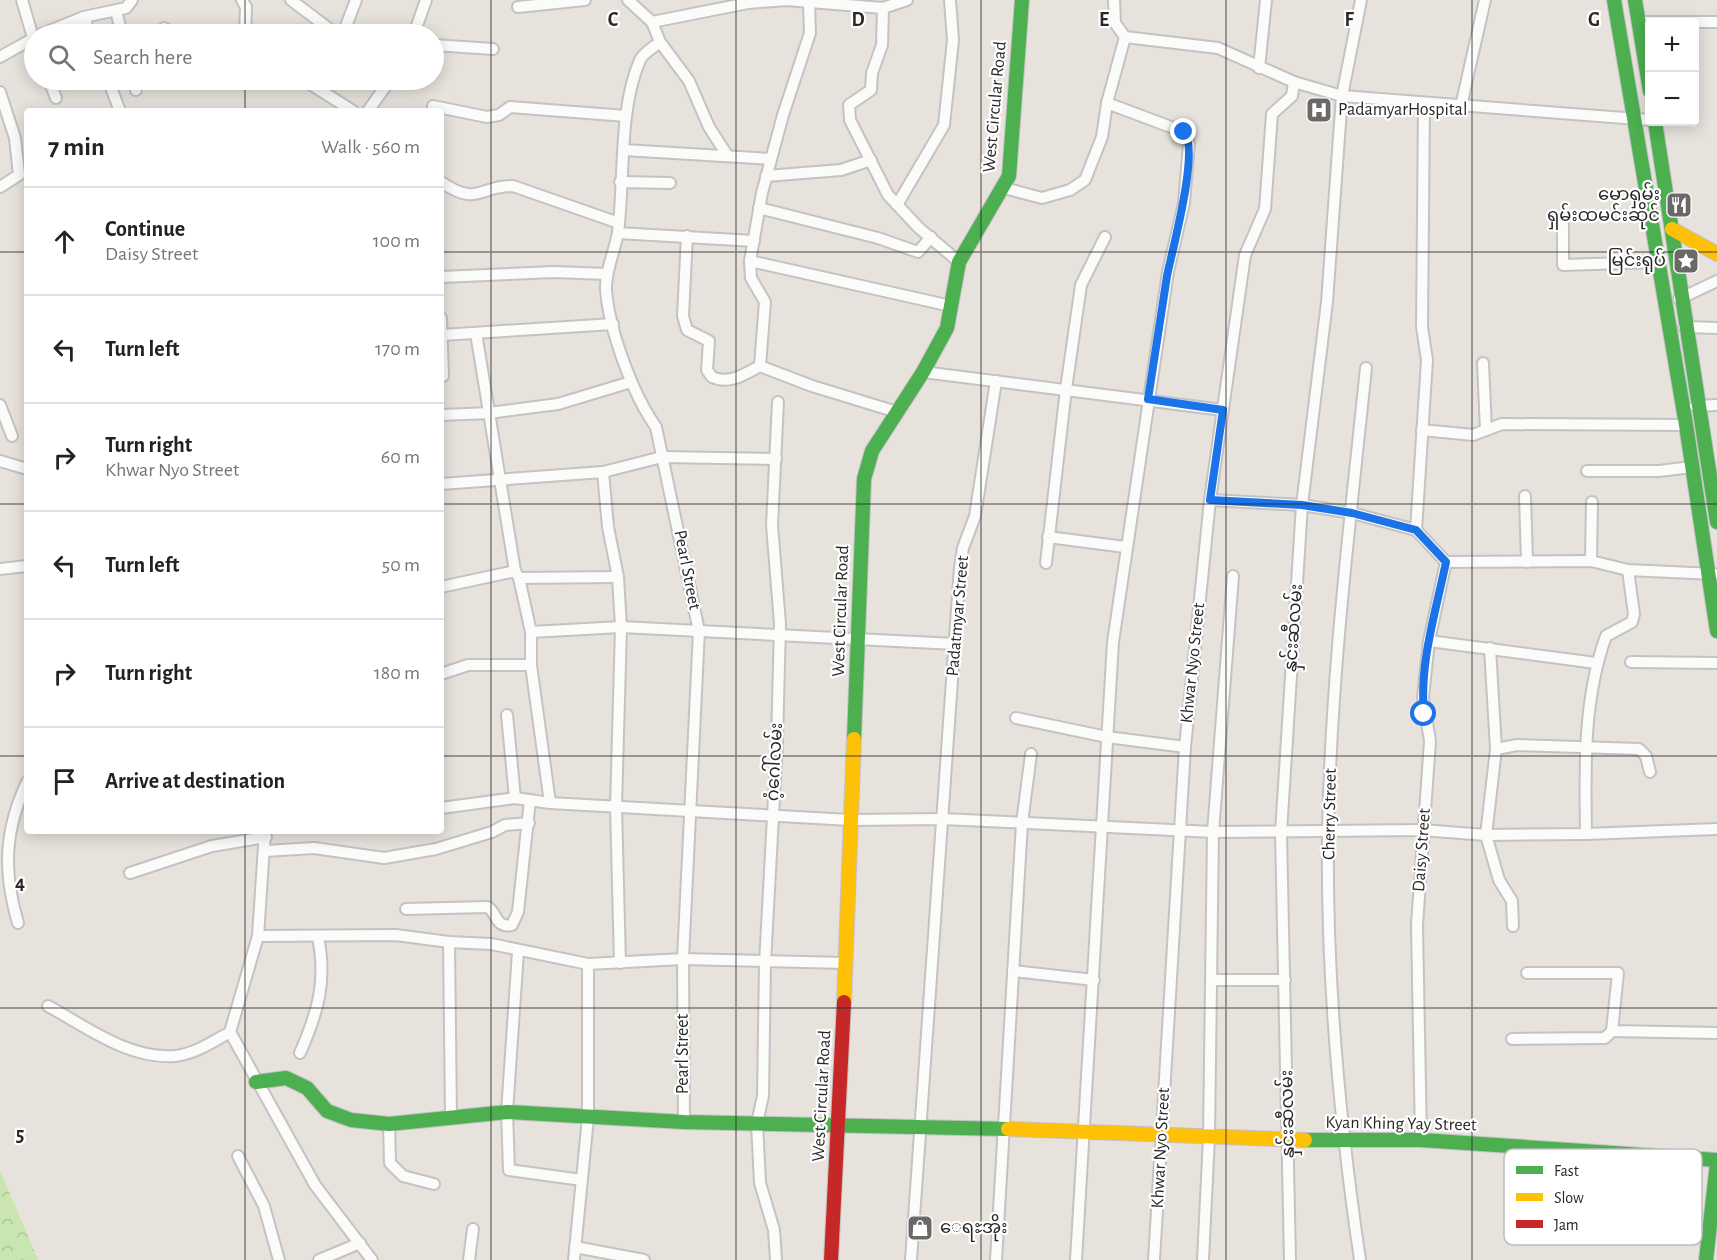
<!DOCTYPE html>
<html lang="en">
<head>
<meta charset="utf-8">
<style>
	:root { --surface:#fff; --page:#f2f2f2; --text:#222; --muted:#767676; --line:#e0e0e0 }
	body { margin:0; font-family:"Alegreya Sans","Noto Sans Myanmar",sans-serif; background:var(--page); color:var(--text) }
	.controls { position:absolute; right:18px; top:18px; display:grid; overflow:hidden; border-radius:6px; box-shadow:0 3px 15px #0003 }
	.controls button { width:54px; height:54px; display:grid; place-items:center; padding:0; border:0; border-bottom:2px solid var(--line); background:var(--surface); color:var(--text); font:30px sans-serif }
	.stop { position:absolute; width:18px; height:18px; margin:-14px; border:4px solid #1a73e8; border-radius:50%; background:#fff }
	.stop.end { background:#1a73e8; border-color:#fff; box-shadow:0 2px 6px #0008 }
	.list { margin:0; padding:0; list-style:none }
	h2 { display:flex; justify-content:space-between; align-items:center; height:78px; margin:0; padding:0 24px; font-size:26px }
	h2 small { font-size:20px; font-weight:400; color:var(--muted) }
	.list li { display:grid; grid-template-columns:39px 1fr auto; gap:18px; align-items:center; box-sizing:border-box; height:108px; padding:0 24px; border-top:2px solid var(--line) }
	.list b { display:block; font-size:22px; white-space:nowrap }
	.list p { margin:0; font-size:20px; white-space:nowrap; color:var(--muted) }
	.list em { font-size:20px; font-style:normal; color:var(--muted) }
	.icon { flex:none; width:33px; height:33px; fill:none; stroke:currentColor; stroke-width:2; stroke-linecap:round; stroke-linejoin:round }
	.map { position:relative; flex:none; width:1717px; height:1260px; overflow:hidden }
	.search { position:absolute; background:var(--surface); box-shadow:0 3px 15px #0003; left:24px; top:24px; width:420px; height:66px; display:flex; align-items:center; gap:15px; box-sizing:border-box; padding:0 21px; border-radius:33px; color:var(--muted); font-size:22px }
	.panel { position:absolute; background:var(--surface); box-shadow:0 3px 15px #0003; left:24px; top:108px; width:420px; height:726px; border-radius:6px }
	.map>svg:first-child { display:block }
</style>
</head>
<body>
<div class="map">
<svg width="1717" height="1260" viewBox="0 0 1717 1260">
	<defs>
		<pattern id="forest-crowns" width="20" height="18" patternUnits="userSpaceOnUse" patternTransform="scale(1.5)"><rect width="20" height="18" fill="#c9e6b1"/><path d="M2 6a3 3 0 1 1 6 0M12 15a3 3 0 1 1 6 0" fill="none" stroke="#adc598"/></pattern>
	</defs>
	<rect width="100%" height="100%" fill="#e7e2dc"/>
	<path fill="url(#forest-crowns)" d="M0,1170l38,90h-38z"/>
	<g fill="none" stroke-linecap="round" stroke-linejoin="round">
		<g stroke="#c4c2c3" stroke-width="14">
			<g id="street">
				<path d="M22,0l12,41"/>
				<path d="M242,0l4,7 -1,27"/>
				<path d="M291,0l45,34"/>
				<path d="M628,0l24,22 8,20 29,39 20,46 18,28"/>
				<path d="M518,7l67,-7"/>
				<path d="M883,8l-1,37 -10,28 -1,17 -22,15 1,15 38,75 31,33 40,34"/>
				<path d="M116,11l6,23"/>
				<path d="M84,17l6,17"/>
				<path d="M652,22l96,-19 38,-3 97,8 24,-8"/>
				<path d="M1638,22h79"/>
				<path d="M164,28l13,6"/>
				<path d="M42,34l42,-17 42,-9 6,-8"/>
				<path d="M343,34l13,-34"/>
				<path d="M414,34l12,-34"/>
				<path d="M1125,37l93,11 76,34 48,14 308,24"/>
				<path d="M660,42c-6,5 -17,11 -20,18 -22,51 -15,119 -22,172 -3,19 -13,39 -12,58 3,40 27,105 50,137l43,204 -16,328 1,163"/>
				<path d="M434,45l59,4"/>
				<path d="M0,57l34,-19"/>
				<path d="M1259,68l7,-68"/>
				<path d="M49,80l7,18"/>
				<path d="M108,80l12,31"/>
				<path d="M133,80l3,10"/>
				<path d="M304,80l49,31"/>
				<path d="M0,92l15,46 4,37 -19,12"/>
				<path d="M433,106l54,11 12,-2 11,-8 116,9"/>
				<path d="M1461,106l24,-106"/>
				<path d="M368,111l22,-31"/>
				<path d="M624,150l147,9"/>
				<path d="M766,176l75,-6 30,-10"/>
				<path d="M441,182c37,25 37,4 72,4l106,37"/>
				<path d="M620,182l50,1"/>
				<path d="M1004,188l38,10 28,-8 15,-10 17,-43 5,-34 18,-66 -10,-14 -1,-23"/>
				<path d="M897,205l47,-80 9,-85 -3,-40"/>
				<path d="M759,208l119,30 40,14 13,-15"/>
				<path d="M1563,225v40l94,-3"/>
				<path d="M618,233l136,8"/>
				<path d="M687,236l-4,80 4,14 22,11 -2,29 5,7c17,8 33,-3 48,-11l52,20 85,26"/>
				<path d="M750,261l201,45"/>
				<path d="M441,277l113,-5 53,2"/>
				<path d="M1679,299l38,-18"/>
				<path d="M441,318l2,58"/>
				<path d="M1684,327l33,1"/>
				<path d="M476,333l39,238 4,7 12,54v33l19,138"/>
				<path d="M442,335l171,-11"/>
				<path d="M1483,363l3,67"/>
				<path d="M760,366l5,-64 -14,-24 -1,-17 12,-68 21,-78 27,-82 -1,-30"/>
				<path d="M923,372l300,38"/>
				<path d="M0,405l12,31"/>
				<path d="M1695,406l22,-1"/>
				<path d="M441,415l48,-2 69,-9 73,-22"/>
				<path d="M1422,430l51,5 29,-11 184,1"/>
				<path d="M0,461l27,8"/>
				<path d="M1587,471h72l33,-4"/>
				<path d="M603,472l5,55 10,50 3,50 -5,180 4,156"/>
				<path d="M441,484l162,-12 59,-15 114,2"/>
				<path d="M1525,496l2,66"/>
				<path d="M1210,500l92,5 50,8 64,17 30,32 145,-1 37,9 86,4"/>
				<path d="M1416,530l11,-170 -5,-33 2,-224"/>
				<path d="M1048,537l77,10"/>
				<path d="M1591,561l1,-59"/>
				<path d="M1046,563l20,-174 15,-104 24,-48"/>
				<path d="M0,569l27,-3"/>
				<path d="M519,578l99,-1"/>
				<path d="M441,587l74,-16"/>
				<path d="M531,632l90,-5 334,17"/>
				<path d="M1429,641l167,22"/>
				<path d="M1490,648l6,101 -10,86 13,45 13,21 1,25"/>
				<path d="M1631,662l86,1"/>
				<path d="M441,674l27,-9h63"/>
				<path d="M507,715l8,83"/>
				<path d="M1016,718l91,19 78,10"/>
				<path d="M1496,749l21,-4 122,4 7,7 4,16"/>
				<path d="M441,808l74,-10 35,5 300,17 93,-1 270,13 209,-2 64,5 100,-1 131,-5"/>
				<path d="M1586,834c-1,-67 -3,-134 20,-198l26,-14 2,-8 -6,-44"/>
				<path d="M265,851l49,-3 70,10 52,-9 56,-17 13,-7 24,-2"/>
				<path d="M130,873l82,-27 54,-9"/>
				<path d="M406,909l82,-2c10,7 7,21 24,18l6,-13 12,-112"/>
				<path d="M18,923c-15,-51 -14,-92 9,-141"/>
				<path d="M258,936l138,-1 53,7 42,2 97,20 95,-5 163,4"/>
				<path d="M449,942l2,175"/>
				<path d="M518,952l-11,160 2,58 73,10"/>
				<path d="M1013,971l81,9"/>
				<path d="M1527,973h91l-6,58 105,2"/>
				<path d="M1211,980h74"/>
				<path d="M48,1006c40,22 80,53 127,50 20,-2 39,-15 55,-24l28,-96 7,-105"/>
				<path d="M230,1032l85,153 57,75"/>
				<path d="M1512,1039l93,-1 7,-7"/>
				<path d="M300,1053c18,-41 27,-72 18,-116"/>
				<path d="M389,1124l1,39 13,13 31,8"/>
				<path d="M1421,1140l-4,-215 13,-184 -7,-44 6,-56 17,-79"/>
				<path d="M238,1156l26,50 15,54"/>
				<path d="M1574,1224l11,-34 2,-39"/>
				<path d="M575,1247l69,13"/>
				<path d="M319,1260l41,-17"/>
				<path d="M469,1260l4,-31"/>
				<path d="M574,1260l14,-142v-154"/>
				<path d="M776,1260l-2,-30 -14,-47 -3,-60 6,-27 2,-133 12,-220 3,-119 -8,-99 6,-123"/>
				<path d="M911,1260l49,-693 3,-19 12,-32 21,-135"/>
				<path d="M996,1260l26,-437 9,-69"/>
				<path d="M1076,1260l37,-618 55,-370 16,-69 5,-59 -5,-12 -77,-29"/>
				<path d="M1154,1260l31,-513 25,-247 35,-245 20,-46 7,-95 20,-18 2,-14"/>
				<path d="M1203,1260l6,-123 4,-305 20,-256"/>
				<path d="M1290,1260l-9,-428 21,-327 25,-203 15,-206 19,-96"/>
				<path d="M1360,1260c-21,-142 -34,-286 -32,-430 3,-154 22,-308 38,-462"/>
			</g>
		</g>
		<g stroke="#c4c2c3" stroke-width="16">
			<g id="fast">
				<path d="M1614,0l72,425 31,206"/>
				<path d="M1635,0l15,91"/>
				<path d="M1655,122l62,400"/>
				<path d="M854,739l10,-260 8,-28 51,-79 24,-44 12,-66 50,-86 13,-176"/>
				<path d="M256,1082l30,-4 21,10 20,23 24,9 38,4 118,-12 177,10 324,7"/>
				<path d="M1305,1140h116l296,20"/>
				<path d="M1706,1260l11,-97"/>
			</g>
		</g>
		<g stroke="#c4c2c3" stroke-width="16">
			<g id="slow">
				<path d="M1672,229l45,25"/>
				<path d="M844,1002l10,-263"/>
				<path d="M1008,1129l297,11"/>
			</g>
		</g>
		<g stroke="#c4c2c3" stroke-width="16">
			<path id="jam" d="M831,1260l13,-258"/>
		</g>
		<use href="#street" stroke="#fbfbfa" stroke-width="10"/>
		<use href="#fast" stroke="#4caf50" stroke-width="14"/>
		<use href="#slow" stroke="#ffc107" stroke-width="14"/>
		<use href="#jam" stroke="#c62828" stroke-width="14"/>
	</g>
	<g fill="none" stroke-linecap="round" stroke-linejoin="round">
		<path stroke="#1a73e8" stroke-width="8" d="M1184,132c16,17 -12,119 -17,144 -6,41 -13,82 -19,123l75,11 -13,90 92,5 50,8 64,17 30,32c-10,49 -27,102 -22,152"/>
	</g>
	<path fill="none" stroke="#282828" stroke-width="1.5" stroke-opacity="0.55" d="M245,0v34M491,0v1260M736,0v1260M981,0v1260M1226,0v1260M1472,0v1260M245,80v31M0,252h27M441,252h1276M0,504h27M441,504h1276M0,756h27M441,756h1276M245,831v429M0,1008h1717"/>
	<defs>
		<g id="hospital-square" transform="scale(1.35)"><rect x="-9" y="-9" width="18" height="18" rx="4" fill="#6b6967" stroke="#fff"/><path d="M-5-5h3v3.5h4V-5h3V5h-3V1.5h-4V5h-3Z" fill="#fff"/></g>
		<g id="restaurant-square" transform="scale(1.35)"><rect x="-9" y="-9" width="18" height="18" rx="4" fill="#6b6967" stroke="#fff"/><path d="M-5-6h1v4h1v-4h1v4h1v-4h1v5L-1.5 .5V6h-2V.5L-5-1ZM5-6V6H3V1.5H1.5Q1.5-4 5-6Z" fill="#fff"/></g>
		<g id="sight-square" transform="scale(1.35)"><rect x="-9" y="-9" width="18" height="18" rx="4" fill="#6b6967" stroke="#fff"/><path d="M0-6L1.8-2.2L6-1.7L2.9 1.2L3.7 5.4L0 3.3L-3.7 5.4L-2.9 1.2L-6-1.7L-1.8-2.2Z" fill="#fff"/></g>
		<g id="shop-square" transform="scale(1.35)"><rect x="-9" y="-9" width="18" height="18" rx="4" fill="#6b6967" stroke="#fff"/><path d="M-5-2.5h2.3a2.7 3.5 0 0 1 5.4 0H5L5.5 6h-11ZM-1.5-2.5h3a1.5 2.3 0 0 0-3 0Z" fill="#fff"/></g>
	</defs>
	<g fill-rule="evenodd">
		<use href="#hospital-square" x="1319" y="110"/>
		<use href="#restaurant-square" x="1679" y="205"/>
		<use href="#sight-square" x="1686" y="261"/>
		<use href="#shop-square" x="920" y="1228"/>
	</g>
	<g text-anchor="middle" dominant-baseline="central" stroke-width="4.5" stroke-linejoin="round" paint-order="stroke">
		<g font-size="18" fill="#282828" stroke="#fff">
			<text transform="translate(995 107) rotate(-85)">West Circular Road</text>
			<text transform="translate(687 570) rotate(79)">Pearl Street</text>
			<text transform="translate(841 611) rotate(-88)">West Circular Road</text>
			<text transform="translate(958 616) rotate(-85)">Padatmyar Street</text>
			<text transform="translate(1294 628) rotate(-86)">နှင်းဆီလမ်း</text>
			<text transform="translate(1193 663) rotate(-84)">Khwar Nyo Street</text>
			<text transform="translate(775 762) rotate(-87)">ဂံ့ဂေါ်လမ်း</text>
			<text transform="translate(1330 814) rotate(-89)">Cherry Street</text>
			<text transform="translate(1422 850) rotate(-86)">Daisy Street</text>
			<text transform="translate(683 1054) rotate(-90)">Pearl Street</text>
			<text transform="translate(822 1096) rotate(-87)">West Circular Road</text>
			<text transform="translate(1288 1114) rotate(-91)">နှင်းဆီလမ်း</text>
			<text transform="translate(1401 1124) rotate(1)">Kyan Khing Yay Street</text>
			<text transform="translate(1161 1148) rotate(-87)">Khwar Nyo Street</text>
		</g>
		<g font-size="18" fill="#282828" stroke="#fff" text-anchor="start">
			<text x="1338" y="110">PadamyarHospital</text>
			<text x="1660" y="195" text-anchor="end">မောရှမ်း<tspan x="1660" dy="21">ရှမ်းထမင်းဆိုင်</tspan></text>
			<text x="1666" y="261" text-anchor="end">မြင်းရုပ်</text>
			<text x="940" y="1228">ေရႊအိုး</text>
		</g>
	</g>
	<rect x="1504" y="1149" width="198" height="96" rx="9" fill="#fff" stroke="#bebebe" stroke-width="1.5"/>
	<rect x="1516" y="1166" width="27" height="8" fill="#4caf50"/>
	<rect x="1516" y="1193" width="27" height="8" fill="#ffc107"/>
	<rect x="1516" y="1220" width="27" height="8" fill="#c62828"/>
	<g font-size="16" fill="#282828">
		<text x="1554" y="1176">Fast</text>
		<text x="1554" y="1203">Slow</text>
		<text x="1554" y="1230">Jam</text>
	</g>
	<g font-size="20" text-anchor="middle" font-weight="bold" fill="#282828" stroke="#fff" stroke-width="4.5" stroke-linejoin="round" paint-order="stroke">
		<text x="613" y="26">C</text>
		<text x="858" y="26">D</text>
		<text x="1104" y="26">E</text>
		<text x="1349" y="26">F</text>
		<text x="1594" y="26">G</text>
		<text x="20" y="889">4</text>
		<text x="20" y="1141">5</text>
	</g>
</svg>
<div class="controls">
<button>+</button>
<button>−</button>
</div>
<div class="stop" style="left:1424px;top:714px"></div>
<div class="stop end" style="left:1184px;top:132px"></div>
<div class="search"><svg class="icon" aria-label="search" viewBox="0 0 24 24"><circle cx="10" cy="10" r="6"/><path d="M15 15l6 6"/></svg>Search here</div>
<section class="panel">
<h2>7 min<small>Walk · 560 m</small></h2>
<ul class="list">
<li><svg class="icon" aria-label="ahead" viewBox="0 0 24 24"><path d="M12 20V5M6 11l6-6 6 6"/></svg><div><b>Continue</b><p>Daisy Street</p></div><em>100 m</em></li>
<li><svg class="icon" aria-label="left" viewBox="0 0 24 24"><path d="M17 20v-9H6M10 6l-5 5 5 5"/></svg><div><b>Turn left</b></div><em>170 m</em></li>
<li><svg class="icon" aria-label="right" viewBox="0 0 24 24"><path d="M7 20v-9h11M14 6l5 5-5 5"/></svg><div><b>Turn right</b><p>Khwar Nyo Street</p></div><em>60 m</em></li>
<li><svg class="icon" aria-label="left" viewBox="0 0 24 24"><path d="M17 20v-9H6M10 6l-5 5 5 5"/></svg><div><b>Turn left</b></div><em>50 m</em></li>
<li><svg class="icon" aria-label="right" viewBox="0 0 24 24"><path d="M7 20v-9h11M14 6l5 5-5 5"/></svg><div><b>Turn right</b></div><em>180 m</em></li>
<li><svg class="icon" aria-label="arrive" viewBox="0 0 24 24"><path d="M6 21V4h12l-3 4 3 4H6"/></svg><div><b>Arrive at destination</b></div></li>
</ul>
</section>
</div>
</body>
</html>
